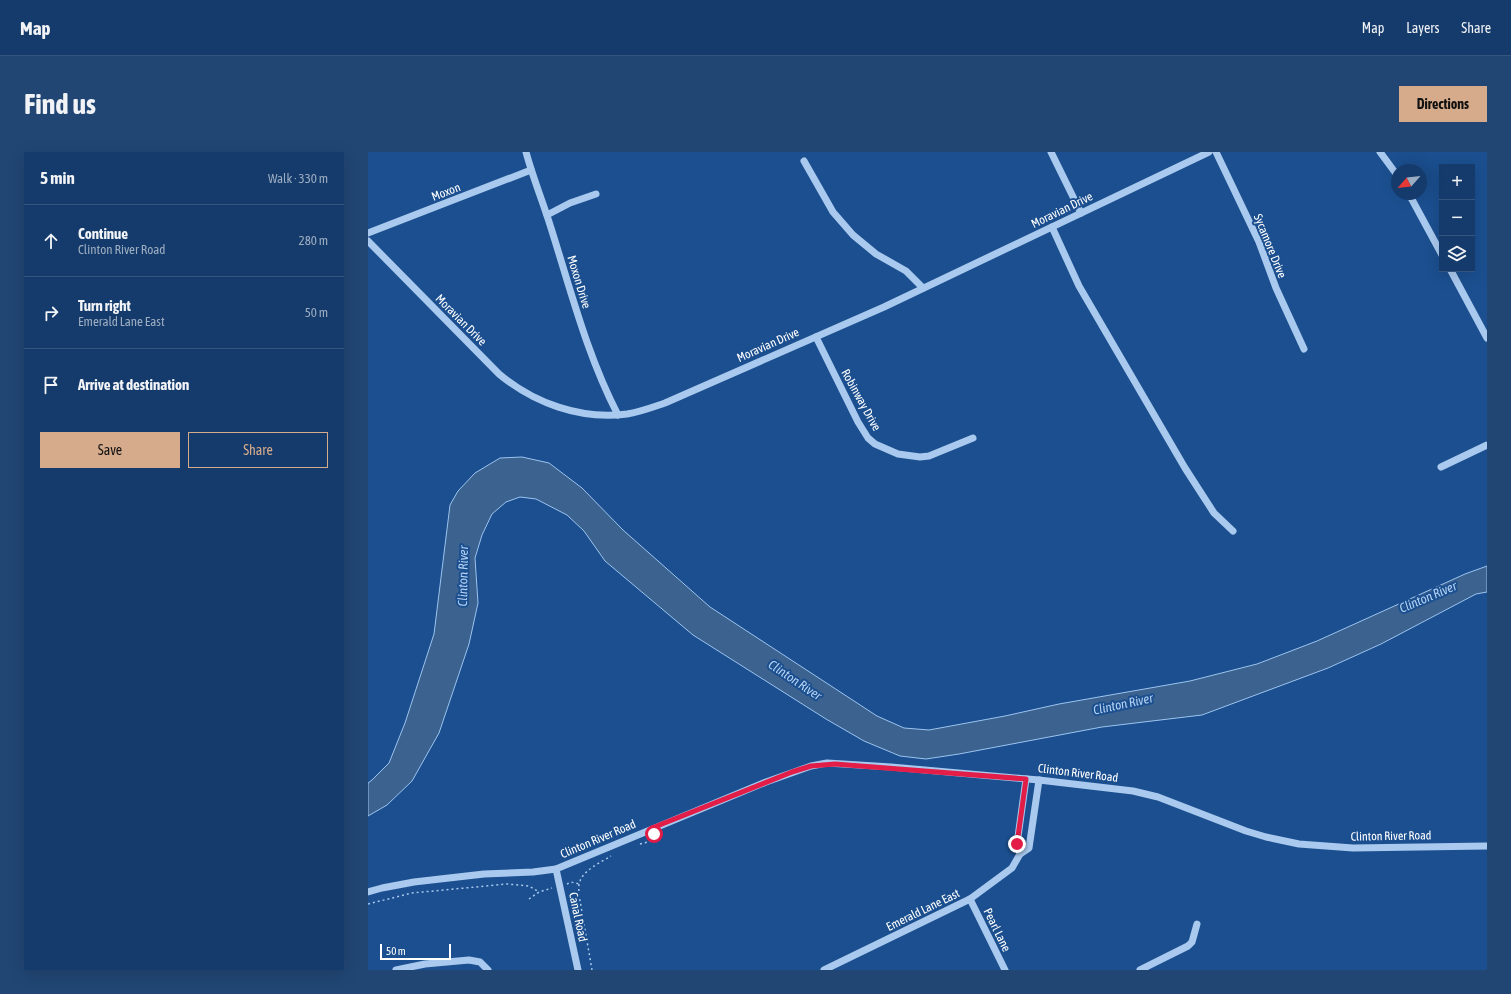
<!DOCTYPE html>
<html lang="en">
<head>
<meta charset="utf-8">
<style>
	:root { --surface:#143b6b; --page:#214673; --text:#f1f3f6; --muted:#9dadc1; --line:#33557e; --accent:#d6ab8b }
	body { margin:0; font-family:"Asap Condensed",sans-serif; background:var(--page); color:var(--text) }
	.controls { position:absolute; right:12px; top:12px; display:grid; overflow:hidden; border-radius:0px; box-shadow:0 4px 16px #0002 }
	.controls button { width:36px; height:36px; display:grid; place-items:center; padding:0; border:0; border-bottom:1px solid var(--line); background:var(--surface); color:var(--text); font:20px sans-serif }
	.compass { position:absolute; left:1023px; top:12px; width:36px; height:36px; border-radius:50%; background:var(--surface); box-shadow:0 4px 16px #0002; rotate:242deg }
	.scale { position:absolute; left:12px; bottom:10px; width:71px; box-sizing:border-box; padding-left:4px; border:2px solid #fff; border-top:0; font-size:11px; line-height:14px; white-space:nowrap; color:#fff; -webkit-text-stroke:3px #1b4f8f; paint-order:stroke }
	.stop { position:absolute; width:12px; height:12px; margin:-9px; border:3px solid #e11d48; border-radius:50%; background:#fff }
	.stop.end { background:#e11d48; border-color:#fff; box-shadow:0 1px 4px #0008 }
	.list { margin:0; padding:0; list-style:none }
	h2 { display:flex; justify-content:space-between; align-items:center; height:52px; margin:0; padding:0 16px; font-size:17px }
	h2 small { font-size:13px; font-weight:400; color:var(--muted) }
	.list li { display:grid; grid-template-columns:26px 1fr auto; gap:12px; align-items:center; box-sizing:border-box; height:72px; padding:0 16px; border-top:1px solid var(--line) }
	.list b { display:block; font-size:15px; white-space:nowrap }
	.list p { margin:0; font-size:13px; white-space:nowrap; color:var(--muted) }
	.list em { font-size:13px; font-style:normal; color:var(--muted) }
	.actions { display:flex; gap:8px; padding:12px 16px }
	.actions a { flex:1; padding:9px 0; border:1px solid var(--accent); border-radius:0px; text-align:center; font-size:14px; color:var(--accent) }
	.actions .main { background:var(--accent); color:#111 }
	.icon { flex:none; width:22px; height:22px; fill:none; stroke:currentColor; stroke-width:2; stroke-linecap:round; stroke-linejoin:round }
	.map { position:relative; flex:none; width:1119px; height:818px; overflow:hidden; border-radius:0px }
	header { display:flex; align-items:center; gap:24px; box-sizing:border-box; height:56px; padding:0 20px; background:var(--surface); border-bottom:1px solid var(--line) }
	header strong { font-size:19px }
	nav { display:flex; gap:22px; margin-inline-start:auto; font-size:14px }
	.intro { display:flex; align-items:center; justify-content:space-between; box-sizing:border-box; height:96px; padding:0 24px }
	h1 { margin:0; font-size:28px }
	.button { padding:10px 18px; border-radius:0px; background:var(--accent); color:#111; font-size:14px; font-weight:700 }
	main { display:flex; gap:24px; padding:0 24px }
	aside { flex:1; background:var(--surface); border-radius:0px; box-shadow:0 4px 16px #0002 }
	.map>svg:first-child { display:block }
</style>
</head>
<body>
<header>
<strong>Map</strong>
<nav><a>Map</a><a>Layers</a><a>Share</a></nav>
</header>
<div class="intro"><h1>Find us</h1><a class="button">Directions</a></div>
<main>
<aside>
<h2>5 min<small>Walk · 330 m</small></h2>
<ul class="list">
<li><svg class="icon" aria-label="ahead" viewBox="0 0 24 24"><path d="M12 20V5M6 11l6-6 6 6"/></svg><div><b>Continue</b><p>Clinton River Road</p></div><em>280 m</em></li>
<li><svg class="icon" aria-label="right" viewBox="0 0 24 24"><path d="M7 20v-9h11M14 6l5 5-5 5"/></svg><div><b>Turn right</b><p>Emerald Lane East</p></div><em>50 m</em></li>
<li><svg class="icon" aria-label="arrive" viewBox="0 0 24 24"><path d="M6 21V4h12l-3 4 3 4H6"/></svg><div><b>Arrive at destination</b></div></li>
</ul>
<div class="actions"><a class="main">Save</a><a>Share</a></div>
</aside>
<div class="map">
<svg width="1119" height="818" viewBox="0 0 1119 818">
	<rect width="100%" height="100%" fill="#1b4f8f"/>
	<path fill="#3c6290" stroke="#9cc4f0" d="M154,305l27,6 33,25 41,42 87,77 167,109 27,12 25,2 76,-14 54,-12 131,-23 67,-17 60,-23 148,-67 22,-8v26l-11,2 -95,50 -53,24 -126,47 -100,12 -143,27 -33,5 -26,-3 -36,-15 -38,-22 -133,-84 -88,-74 -21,-30 -17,-16 -31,-16 -16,-2 -14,5 -14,12 -10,21 -7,23 3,45 -9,41 -30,89 -27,48 -25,24 -19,11v-33l4,-3 17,-17 16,-40 29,-89 16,-129 8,-14 17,-18 25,-15z"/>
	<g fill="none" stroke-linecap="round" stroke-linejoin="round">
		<g stroke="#a9c9ee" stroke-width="1.5" stroke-dasharray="2 3" stroke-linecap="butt">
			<path d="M272,692l11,-3 3,-3"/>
			<path d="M199,732l4,-2 8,2"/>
			<path d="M161,747l10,-7 13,-4"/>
			<path d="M0,752l44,-11 95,-9 22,2 10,6"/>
			<path d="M224,818l-13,-75c0,-5 -1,-9 1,-14 4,-11 21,-19 31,-25"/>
		</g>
		<g stroke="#a9c9ee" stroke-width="7">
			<path d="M158,0c7,26 17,50 25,76 20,63 36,127 67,187"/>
			<path d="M683,0l30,61"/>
			<path d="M848,0l43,90 17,46 28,61"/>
			<path d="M1012,0l17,23"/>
			<path d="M436,9l29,51 20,23 23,19 30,17 17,17"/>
			<path d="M1041,42l33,61"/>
			<path d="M179,63l23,-12 26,-9"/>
			<path d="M684,75l27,59 106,182 29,45 19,18"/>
			<path d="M0,81l163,-63"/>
			<path d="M0,89l131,133c35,29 81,46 128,40 13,-2 26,-7 38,-11l219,-96 325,-155"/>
			<path d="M1082,117l37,69"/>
			<path d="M448,185l42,85 10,16 7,6 23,10 22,3 9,-1 44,-18"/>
			<path d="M1073,315l46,-22"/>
			<path d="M658,627l-9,65 3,10 9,-6 10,-68"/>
			<path d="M188,717l22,101"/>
			<path d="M0,740l14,-4 32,-6 70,-8 49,-2 23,-3 210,-87 45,-16 16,-3 64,4 148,13 94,11 25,6 88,34 20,6 33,7 54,4 134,-2"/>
			<path d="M602,747l35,71"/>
			<path d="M28,818l29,-6 44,-4 11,2 8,8"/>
			<path d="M456,818l146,-71 42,-31 8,-14"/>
			<path d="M772,818l48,-24 4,-4 5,-18"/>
		</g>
	</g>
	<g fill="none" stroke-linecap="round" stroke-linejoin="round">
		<path stroke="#e11d48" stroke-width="5" d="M286,682l-2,-6 140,-56 19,-6 24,-2 191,15 -9,65"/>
	</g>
	<g text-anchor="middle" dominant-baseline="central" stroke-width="4" stroke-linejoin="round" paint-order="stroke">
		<g font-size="12" fill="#fff" stroke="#1b4f8f">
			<text transform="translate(78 40) rotate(-21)">Moxon</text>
			<text transform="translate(694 58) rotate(-26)">Moravian Drive</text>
			<text transform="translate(902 94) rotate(68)">Sycamore Drive</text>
			<text transform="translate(211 130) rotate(73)">Moxon Drive</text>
			<text transform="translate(93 168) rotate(45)">Moravian Drive</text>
			<text transform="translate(400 193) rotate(-24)">Moravian Drive</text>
			<text transform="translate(493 248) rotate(61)">Robinway Drive</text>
			<text transform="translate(710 621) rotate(7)">Clinton River Road</text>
			<text transform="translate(1023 684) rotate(-1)">Clinton River Road</text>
			<text transform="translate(230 687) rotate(-23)">Clinton River Road</text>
			<text transform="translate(555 758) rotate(-26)">Emerald Lane East</text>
			<text transform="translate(210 765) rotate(78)">Canal Road</text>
			<text transform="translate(629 778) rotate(64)">Pearl Lane</text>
		</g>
		<g font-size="13" font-style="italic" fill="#b5d3f5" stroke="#1b4f8f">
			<text transform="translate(95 424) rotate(-89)">Clinton River</text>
			<text transform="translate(1060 445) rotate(-23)">Clinton River</text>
			<text transform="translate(427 528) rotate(34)">Clinton River</text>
			<text transform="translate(755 552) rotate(-12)">Clinton River</text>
		</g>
	</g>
</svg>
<div class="controls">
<button>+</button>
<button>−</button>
<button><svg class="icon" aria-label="layers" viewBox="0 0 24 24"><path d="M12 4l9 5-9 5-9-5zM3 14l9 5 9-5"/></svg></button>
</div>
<svg class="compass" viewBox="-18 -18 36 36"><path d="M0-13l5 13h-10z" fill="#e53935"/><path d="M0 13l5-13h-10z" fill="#9dadc1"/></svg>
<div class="scale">50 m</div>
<div class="stop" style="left:286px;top:682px"></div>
<div class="stop end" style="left:649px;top:692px"></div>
</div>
</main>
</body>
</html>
